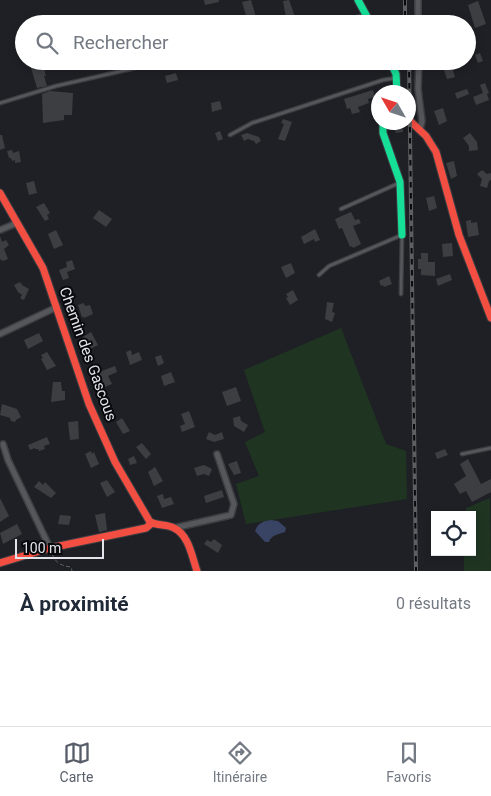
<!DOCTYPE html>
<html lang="fr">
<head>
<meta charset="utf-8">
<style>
	:root { --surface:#fff; --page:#f6f6f7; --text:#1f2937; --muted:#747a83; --line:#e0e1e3; --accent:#585e69 }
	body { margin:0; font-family:Roboto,sans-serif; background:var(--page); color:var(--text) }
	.controls { position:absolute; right:15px; bottom:15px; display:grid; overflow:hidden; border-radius:0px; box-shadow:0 2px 8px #0003 }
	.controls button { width:45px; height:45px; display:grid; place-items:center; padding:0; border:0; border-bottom:1px solid var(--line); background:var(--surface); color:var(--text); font:25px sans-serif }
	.compass { position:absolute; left:371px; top:85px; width:45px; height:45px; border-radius:50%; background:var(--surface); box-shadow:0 2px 8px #0003; rotate:309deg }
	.scale { position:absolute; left:15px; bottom:12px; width:89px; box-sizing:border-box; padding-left:5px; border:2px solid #e2e4eb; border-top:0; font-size:14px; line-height:18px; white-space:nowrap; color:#e2e4eb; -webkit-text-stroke:4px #07090d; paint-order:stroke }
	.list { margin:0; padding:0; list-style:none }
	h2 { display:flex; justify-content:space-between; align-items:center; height:65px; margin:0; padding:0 20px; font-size:21px }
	h2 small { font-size:16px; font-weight:400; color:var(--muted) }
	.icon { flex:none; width:28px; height:28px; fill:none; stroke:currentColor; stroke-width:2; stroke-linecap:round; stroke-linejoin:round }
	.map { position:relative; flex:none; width:491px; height:571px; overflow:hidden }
	.search { position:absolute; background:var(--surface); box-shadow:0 2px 8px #0003; left:15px; right:15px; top:15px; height:55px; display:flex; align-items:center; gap:12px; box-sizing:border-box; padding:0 18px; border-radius:28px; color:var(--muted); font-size:19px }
	.sheet { height:155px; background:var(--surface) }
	nav { display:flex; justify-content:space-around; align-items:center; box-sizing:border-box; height:70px; border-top:1px solid var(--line); background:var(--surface); font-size:14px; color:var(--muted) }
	nav a { display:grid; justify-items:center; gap:2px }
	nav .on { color:var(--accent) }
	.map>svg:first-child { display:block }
</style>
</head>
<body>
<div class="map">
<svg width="491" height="571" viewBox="0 0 491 571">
	<rect width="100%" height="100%" fill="#1e2025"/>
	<g fill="#1f3522">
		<path d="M341,328l45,116 20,7 1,48 -161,25 -10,-40 23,-8 -14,-34 20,-10 -21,-62z"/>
		<path d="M490,498l1,73h-27v-19h8v-37h-6v-7z"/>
	</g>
	<path fill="#394464" d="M271,520l7,1 8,7 -1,4c-6,2 -14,3 -16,10h-4l-10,-11c3,-8 8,-10 16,-11z"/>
	<g fill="#3c3e42">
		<path d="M204,0h15v2l-14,3z"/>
		<path d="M251,0l5,17 -9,2 -5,-17z"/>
		<path d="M289,0l8,22 -13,2 -2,-5 4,-1 -3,-17z"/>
		<path d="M478,1l8,23 -11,4 -7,-23z"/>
		<path d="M480,53l3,8 -5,2 -3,-8z"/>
		<path d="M29,61h13l4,15h-2l3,10 -10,2z"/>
		<path d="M450,62l5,15 -8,2 -5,-15z"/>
		<path d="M176,73l2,7 -11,3 -2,-7z"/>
		<path d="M485,83l4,10 -2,1 2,6 -13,5 -3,-8 10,-4 -3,-8z"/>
		<path d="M467,89l2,5 -12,5 -2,-6z"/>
		<path d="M373,90l2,7 -7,2 1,4 -11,4 2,5 -8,2 -2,-6 -3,1 -3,-10z"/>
		<path d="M50,91l23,2 -1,22h-8v5l-21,3 -1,-29z"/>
		<path d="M220,101l2,8 -10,3 -1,-9z"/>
		<path d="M443,108l4,13 -8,4 -5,-14z"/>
		<path d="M283,119l9,3 -7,19 -7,-2 6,-15 -3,-1z"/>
		<path d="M388,122h15v10l-7,1 -3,-6 -5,-2z"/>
		<path d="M220,131l3,8 -5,2 -3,-8z"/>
		<path d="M247,133l12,4 2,4 -5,3 -2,-3 -6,-2 -4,2 -3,-6z"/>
		<path d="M470,133l7,9 1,8 -9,1v-5l-6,-8z"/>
		<path d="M0,135h2l3,13 -5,2z"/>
		<path d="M12,150l1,3 6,-2 2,11 -6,1v-3l-3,1 -1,-3h-2l-2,-7z"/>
		<path d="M454,161l3,15 -6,3 -5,-16z"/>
		<path d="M482,170l5,4 4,-1v7l-2,1 -2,7 -7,-2 2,-7 -5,-5z"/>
		<path d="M34,181l3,12 -8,2 -3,-12z"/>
		<path d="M434,196l3,12 -8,3 -3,-13z"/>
		<path d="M44,203l6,10 -3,2 2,4 -4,2 -9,-14z"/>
		<path d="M99,210l13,9 -6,8 -13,-9z"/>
		<path d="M351,212l4,8 4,-1 2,4 -8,3 8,18 -8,4 -1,-2 -2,1 -8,-19 -3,1 -4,-10z"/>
		<path d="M471,220v3l6,-1 2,13 -11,2 -2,-16z"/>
		<path d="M315,229l5,11 -5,2 -1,-3 -10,5 -3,-7z"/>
		<path d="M56,230l7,15 -9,4 -6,-15z"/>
		<path d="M0,236l2,6 4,-2 3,5 -5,4 4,10 -5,2 -3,-2z"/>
		<path d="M452,243l1,13 -10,1 -1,-13z"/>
		<path d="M421,253h7v9h7v14l-14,-1v-6h-3v-10h3z"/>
		<path d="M72,260l3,9 -8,3 2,6 -6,2 -4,-10 8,-3 -1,-5z"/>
		<path d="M291,263l4,10 -9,5 -5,-11z"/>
		<path d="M450,274l2,6 -14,6 -2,-7z"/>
		<path d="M389,276l3,8 -8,3 -1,-2 -2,1 -2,-5z"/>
		<path d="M20,282l2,3 7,4 -5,11 -4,-2 2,-3 -4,-3 -4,-7z"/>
		<path d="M293,290l5,10 -8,5 -4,-7 2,-1 -2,-3z"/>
		<path d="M327,302l7,1 -2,9 3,1 -3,9 -7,-3z"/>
		<path d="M84,303l1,3 5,-1 3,9 -9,4v-1h-2l-4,-12z"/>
		<path d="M91,332l7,13 -8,4 -7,-12z"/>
		<path d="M39,333l4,8 -15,8 -4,-9z"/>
		<path d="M131,350l1,5 7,-3 3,8 -12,5 -4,-13z"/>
		<path d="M47,352l9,14 -9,4 -6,-11 2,-1 -2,-3z"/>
		<path d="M161,355l3,8 -6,3 -3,-9z"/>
		<path d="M115,366l2,6 -9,4 4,8 -7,3 -6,-15z"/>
		<path d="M171,372l4,10 -11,4 -3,-10z"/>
		<path d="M53,382h8l1,9h3v9l-14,2z"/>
		<path d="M236,387l5,14 -14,5 -5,-14z"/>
		<path d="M2,404l15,5 4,8 -5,3 -1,2 -4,-1 -1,-3 -10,-3z"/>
		<path d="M189,411l6,16 -13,5 -2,-6 5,-2 -4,-10z"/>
		<path d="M240,416l1,5 7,4 -4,7 -10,-6 -1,-8z"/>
		<path d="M122,418l8,13 -7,3 -7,-12z"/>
		<path d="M78,421l1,18 -9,1 -2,-18z"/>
		<path d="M209,432l6,3 7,-3 2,7 -10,3 -8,-3z"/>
		<path d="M47,437l3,7 -6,2 1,3 -6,2 -1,-2h-3v-1l-5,2 -2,-5z"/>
		<path d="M142,443l9,11 -5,5 -10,-12z"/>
		<path d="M445,449l3,6 -11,4 -2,-6z"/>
		<path d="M91,451l1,3 2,-2 5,12 -8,4 -6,-14z"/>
		<path d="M134,456l3,7 -7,2 -2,-6z"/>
		<path d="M468,459l13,25 10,-5v13l-19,10 -6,-11 -6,3 -6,-10 12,-8 -6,-12z"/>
		<path d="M237,461l4,12 -7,2 -6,-11z"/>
		<path d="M204,465l8,4 -3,7 -5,-2 -7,2 -3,-8z"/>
		<path d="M155,467l8,14 -9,5 -6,-14z"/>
		<path d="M107,480l8,12 -8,5 -7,-14z"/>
		<path d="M39,481l4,4 2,-3 11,11 -5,5 -17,-11z"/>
		<path d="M222,490l2,7 -18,6 -2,-7z"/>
		<path d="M163,494l1,5 7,-2 3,7 -12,4 -5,-12z"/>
		<path d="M0,498l9,18 -9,6z"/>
		<path d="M105,513l2,17 -8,2 -4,-17z"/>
		<path d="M60,515l11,1 -2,9 -11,-1z"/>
		<path d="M17,524l5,10 -19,10 -3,-11z"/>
		<path d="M214,539l8,6 -4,8 -14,-9 3,-4 4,2z"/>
	</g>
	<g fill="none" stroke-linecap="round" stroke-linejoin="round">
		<g stroke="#3c3e42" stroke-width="5">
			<g id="lane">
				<path d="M328,24l38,-9"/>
				<path d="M0,103l56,-17 110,-25"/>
				<path d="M230,135l22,-12 131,-43 13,-2"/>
				<path d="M341,209l58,-26"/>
				<path d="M319,275l10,-9 73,-31 -1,59"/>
				<path d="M462,454l29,-6"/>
			</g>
		</g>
		<g stroke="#3c3e42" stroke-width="8">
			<g id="street">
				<path d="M418,0v24"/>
				<path d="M419,61l-1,28 4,32 -2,9"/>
				<path d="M0,230l17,-7"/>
				<path d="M0,334l57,-27"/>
				<path d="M3,444l5,16 42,88"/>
				<path d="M174,528l57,-13 3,-11 -17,-50"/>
			</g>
		</g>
		<g stroke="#3c3e42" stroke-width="9">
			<g id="fast">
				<path d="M358,0l13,24"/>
				<path d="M390,61l6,13 1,18"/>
				<path d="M383,122v11l17,49 2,53"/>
			</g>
		</g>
		<g stroke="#3c3e42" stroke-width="9">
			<g id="jam">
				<path d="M408,119l18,17 10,16 23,83 32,83"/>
				<path d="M0,193l43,75 46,136 26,58 35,60c8,4 17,2 24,6 15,7 18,29 23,43"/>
				<path d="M0,563l50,-15 96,-20 6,-5"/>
			</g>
		</g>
		<path stroke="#5f6063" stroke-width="1" stroke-dasharray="4 2.5" stroke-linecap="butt" d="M52,554c4,9 9,12 19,13l1,4"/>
		<use href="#lane" stroke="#55575b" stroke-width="2.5"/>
		<use href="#street" stroke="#55575b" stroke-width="5"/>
		<use href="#fast" stroke="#16e098" stroke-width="7"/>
		<use href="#jam" stroke="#f24e42" stroke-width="7"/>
		<g stroke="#5e5f62" stroke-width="4">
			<g id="rail">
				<path d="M405,0v24"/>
				<path d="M409,61l7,510"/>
			</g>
		</g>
		<use href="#rail" stroke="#07090d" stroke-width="2" stroke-dasharray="5.5" stroke-linecap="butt"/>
	</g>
	<g text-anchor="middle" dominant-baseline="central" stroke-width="4" stroke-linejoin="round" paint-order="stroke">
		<g font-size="15" fill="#e2e4eb" stroke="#07090d">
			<text transform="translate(88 354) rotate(70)">Chemin des Gascous</text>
		</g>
	</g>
</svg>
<div class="controls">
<button><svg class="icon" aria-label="locate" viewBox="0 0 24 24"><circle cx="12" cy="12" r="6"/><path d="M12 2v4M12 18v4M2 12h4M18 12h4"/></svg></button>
</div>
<svg class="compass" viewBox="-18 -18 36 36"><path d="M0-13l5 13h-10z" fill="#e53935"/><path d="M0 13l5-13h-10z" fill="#747a83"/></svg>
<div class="scale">100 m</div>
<div class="search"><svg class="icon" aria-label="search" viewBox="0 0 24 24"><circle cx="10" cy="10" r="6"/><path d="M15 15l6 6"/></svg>Rechercher</div>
</div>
<section class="sheet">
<h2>À proximité<small>0 résultats</small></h2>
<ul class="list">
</ul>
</section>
<nav>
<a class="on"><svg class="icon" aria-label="map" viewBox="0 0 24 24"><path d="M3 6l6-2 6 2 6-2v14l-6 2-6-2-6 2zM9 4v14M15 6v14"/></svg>Carte</a>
<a><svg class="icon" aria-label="directions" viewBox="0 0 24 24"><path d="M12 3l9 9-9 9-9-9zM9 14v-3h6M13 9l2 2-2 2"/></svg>Itinéraire</a>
<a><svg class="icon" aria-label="saved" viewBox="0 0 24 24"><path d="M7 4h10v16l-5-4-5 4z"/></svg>Favoris</a>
</nav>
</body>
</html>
